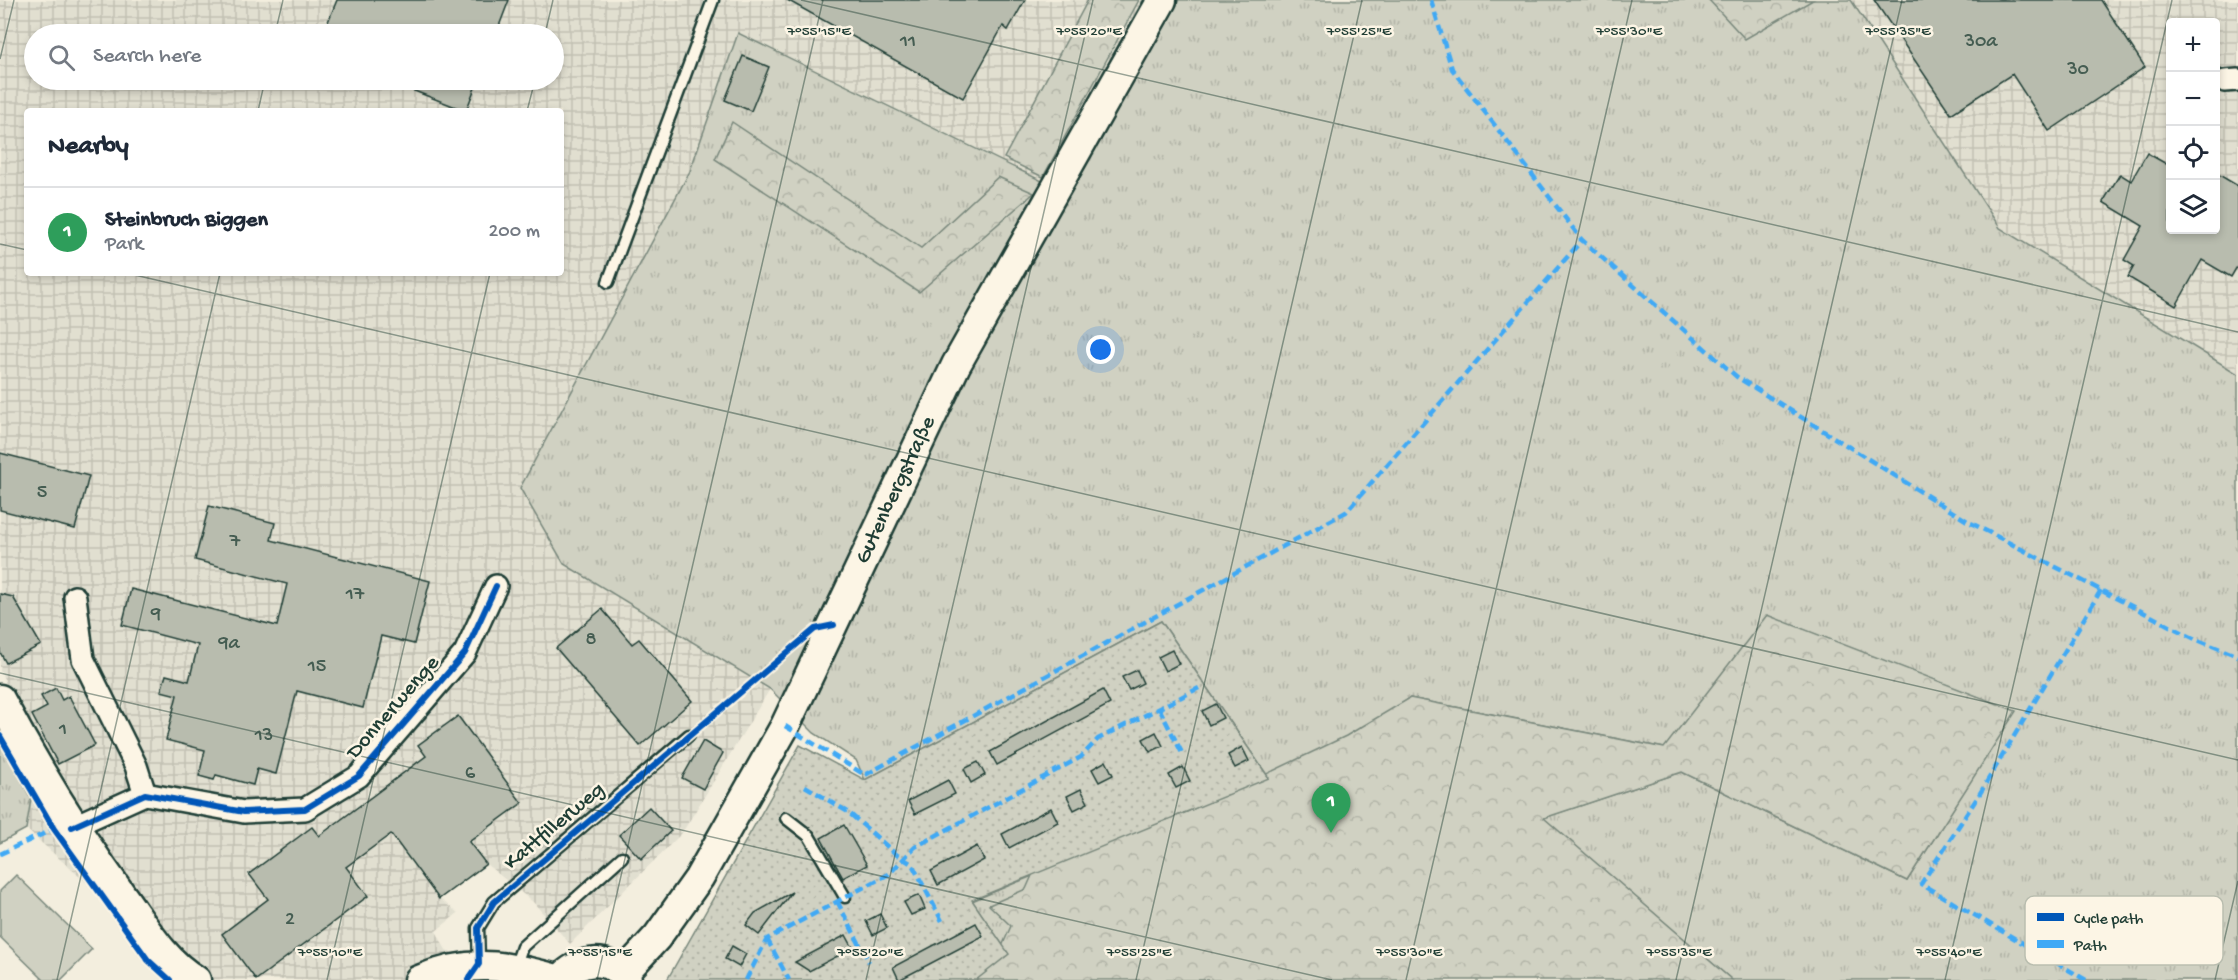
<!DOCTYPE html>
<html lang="en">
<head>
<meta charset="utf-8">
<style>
	:root { --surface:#fff; --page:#f2f2f3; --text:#1f2937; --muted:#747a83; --line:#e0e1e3; --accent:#1f3d34 }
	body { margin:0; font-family:"Gochi Hand",sans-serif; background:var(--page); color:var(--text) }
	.controls { position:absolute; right:18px; top:18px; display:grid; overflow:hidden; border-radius:6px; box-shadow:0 3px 9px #0003 }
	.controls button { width:54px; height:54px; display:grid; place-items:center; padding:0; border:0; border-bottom:2px solid var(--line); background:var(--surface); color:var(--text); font:30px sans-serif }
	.you { position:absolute; left:1101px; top:350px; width:21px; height:21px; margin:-15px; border:4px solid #fff; border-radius:50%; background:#1a73e8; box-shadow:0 0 0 9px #1a73e833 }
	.badge { display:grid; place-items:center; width:39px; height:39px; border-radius:50%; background:var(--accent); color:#fff; font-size:20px; font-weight:700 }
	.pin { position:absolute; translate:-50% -50px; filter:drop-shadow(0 2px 3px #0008) }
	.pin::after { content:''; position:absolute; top:32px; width:21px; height:18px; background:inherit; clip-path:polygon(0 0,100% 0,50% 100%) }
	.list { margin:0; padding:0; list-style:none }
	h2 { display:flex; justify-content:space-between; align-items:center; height:78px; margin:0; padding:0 24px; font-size:26px }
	h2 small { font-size:20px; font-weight:400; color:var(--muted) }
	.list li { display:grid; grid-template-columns:39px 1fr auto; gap:18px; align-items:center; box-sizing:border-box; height:90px; padding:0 24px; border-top:2px solid var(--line) }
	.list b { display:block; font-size:22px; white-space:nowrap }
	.list p { margin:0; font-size:20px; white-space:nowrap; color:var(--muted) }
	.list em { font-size:20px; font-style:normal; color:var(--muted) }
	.icon { flex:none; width:33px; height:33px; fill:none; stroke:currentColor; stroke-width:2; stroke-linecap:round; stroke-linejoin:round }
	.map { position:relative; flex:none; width:2238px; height:980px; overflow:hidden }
	.search { position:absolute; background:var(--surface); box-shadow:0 3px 9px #0003; left:24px; top:24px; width:540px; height:66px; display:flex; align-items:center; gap:15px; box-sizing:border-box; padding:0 21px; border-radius:33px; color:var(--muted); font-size:22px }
	.panel { position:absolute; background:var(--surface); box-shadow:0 3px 9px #0003; left:24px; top:108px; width:540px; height:168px; border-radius:6px }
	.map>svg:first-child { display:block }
</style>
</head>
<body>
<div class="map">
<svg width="2238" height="980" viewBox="0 0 2238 980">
	<defs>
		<pattern id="industrial-grid" width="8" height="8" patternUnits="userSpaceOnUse" patternTransform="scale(1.5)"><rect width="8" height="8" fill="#e1dfd0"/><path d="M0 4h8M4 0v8" fill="none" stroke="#c1c0b3"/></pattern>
		<pattern id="grass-tufts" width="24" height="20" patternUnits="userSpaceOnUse" patternTransform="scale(1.5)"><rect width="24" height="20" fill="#d0d1c2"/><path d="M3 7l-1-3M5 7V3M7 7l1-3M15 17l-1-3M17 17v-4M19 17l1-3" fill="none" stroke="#b2b4a7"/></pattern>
		<pattern id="forest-crowns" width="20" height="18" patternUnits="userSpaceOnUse" patternTransform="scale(1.5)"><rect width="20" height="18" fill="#d0d1c2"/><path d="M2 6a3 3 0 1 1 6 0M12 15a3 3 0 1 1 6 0" fill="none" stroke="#b2b4a7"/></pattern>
		<pattern id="garden-dots" width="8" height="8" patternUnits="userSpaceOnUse" patternTransform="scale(1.5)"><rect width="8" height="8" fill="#d0d1c2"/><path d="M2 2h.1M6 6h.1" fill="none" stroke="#b2b4a7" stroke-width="1.8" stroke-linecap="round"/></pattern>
	</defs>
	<rect width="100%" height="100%" fill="#f3eede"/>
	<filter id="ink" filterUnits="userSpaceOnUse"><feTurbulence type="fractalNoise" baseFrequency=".0167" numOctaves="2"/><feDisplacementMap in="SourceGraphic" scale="12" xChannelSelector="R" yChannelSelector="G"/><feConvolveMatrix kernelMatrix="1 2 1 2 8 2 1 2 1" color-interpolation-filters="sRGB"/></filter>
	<g filter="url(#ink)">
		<g fill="url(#industrial-grid)" fill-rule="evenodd">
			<path d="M0,0h1143l-98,182 -307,-149 -48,138 -170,317 44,76 206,125 -88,144 -112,111 -37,-42 -47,-38 -46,35 18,14 -22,18 10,19 33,14 12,16h-295l-170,-151 5,-30 20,-27 -51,-101zM34,34h520v46h-520zM27,111h534v162h-534z"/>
			<path d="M1851,0h387v374l-238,-146zM2170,22h46v208h-46z"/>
		</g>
		<g fill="url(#grass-tufts)" stroke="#78877b" stroke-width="1.5">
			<path d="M1143,0h708l149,228 238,146v606h-506l-189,-162 139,-46 225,109 108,-170 -247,-95 -103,132 -255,-50 -121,79 -263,163 -17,14 -37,-53 297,-123 -108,-157 -296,159 -9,-20 -42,-27 -44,-44 -206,-125 -44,-76 170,-317 48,-138 306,149z"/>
			<path d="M0,742l31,57 -5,30 -26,14z"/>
		</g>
		<g fill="url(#forest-crowns)" stroke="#78877b" stroke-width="1.5">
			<path d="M1088,0h51l-96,177 -39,-19z"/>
			<path d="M1709,0h104l-68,39z"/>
			<path d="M732,122l189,126 77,-71 36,16 -115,99 -204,-133z"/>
			<path d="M1767,615l249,96 -109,170 -225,-109 -138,46 188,162h-766l30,-20 15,-34 -22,-21 37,-16 8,-18 153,-59 159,-76 64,-38 254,50z"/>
		</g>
		<path fill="url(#garden-dots)" stroke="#78877b" stroke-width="1.5" d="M1161,621l108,157 -297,122 37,54 -33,26h-309l133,-235 65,35z"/>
		<path fill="#d0d1c2" stroke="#78877b" stroke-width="1.5" d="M16,875l76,74 -31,31h-17l-44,-43v-46z"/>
		<g fill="#b8bcae" stroke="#1f3d34" stroke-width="1.5">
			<path d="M337,0h172l-13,34h-173z"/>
			<path d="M787,0h238l-17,30 -5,-4 -40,72z"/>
			<path d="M1874,0h227l44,67 -96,64 -37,-57 -61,40z"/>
			<path d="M743,56l26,11 -18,44 -26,-11z"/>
			<path d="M386,80h92l-12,31z"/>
			<path d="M2147,153l23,13v64h46v-57l22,13v79l-7,12 -29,-17 -26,46 -48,-29 6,-11 -10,-6 19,-34 -40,-24 17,-28 11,7z"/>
			<path d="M0,453l89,23 -14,53 -75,-19z"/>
			<path d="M209,506l66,17 -4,17 159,41 -16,63 -33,-8 -18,72 -66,-17 -21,83 -19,-5 -4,16 -37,-10 -2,5 -15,-4 6,-26 -39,-10 11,-45 -16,-4 5,-16 23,6 9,-36 -76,-20 9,-36 146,37 10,-42 -92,-24z"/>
			<path d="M0,594l13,3 28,48 -35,18 -6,-11z"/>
			<path d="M602,609l30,35 7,-5 53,62 -52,45 -84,-98z"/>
			<path d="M1172,650l7,14 -14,7 -7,-14z"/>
			<path d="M1137,670l6,13 -14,7 -7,-13z"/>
			<path d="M56,688l6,12 7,-4 26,49 -37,19 -26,-49 15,-8 -6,-11z"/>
			<path d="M1103,690l7,14 -113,61 -7,-13z"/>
			<path d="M1216,704l7,14 -14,7 -7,-14z"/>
			<path d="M458,716l64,87 -53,39 17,22 -47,35 -48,-65 -45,33 22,29 -112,84 -34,-46 46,-35 -19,-25 63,-47 7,9 107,-80 -8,-11z"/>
			<path d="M1156,732l7,14 -13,6 -7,-13z"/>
			<path d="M703,741l20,12 -20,36 -21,-11z"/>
			<path d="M1242,747l7,14 -14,7 -7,-13z"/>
			<path d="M1106,761l7,14 -14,7 -7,-13z"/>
			<path d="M978,762l7,13 -14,8 -7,-14z"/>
			<path d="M1183,767l7,14 -14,7 -7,-13z"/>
			<path d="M948,780l7,14 -40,20 -7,-13z"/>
			<path d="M1081,789l7,14 -14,7 -7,-14z"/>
			<path d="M649,807l22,24 -30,28 -22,-24z"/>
			<path d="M1051,808l7,14 -49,26 -7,-14z"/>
			<path d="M844,825l23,40 -24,13 -22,-40z"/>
			<path d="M977,846l7,14 -46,25 -7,-14z"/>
			<path d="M792,892l-33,43 -13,-10 9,-12z"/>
			<path d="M919,895l6,14 -14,6 -7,-13z"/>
			<path d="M880,914l7,14 -14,7 -7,-14z"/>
			<path d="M976,923l7,13 -84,44 -6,-13z"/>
			<path d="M846,935l7,13 -44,23 -14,-9z"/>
			<path d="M732,946l14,8 -7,13 -14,-8z"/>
		</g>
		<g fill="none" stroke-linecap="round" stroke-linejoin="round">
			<g stroke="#1f3d34" stroke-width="15">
				<g id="lane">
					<path d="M608,282l105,-282"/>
					<path d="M786,818l23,18 36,61"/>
					<path d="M479,964l-1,-36 16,-26 195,-167"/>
					<path d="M515,967l7,-20 100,-90"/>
				</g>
			</g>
			<g stroke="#1f3d34" stroke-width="26">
				<g id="street">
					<path d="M2225,81l13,-1"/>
					<path d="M75,597l8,62 53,107 9,28"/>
					<path d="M72,827l73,-33 99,18 61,-3 54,-33 106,-123 31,-67"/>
				</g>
			</g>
			<g stroke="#1f3d34" stroke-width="33">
				<g id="secondary">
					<path d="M0,699c39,74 77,135 126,202 20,28 39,61 70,79"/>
					<path id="s1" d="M623,974l34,-37 42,-59 86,-152 171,-361 206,-365"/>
					<path d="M419,980c51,-22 89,-15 141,0 18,-21 49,-26 67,0"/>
				</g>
			</g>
			<use href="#lane" stroke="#fcf5e5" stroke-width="10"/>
			<use href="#street" stroke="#fcf5e5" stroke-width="21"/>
			<use href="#secondary" stroke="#fcf5e5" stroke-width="28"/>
			<g stroke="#3fa9f5" stroke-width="4.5" stroke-dasharray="9 4.5" stroke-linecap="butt">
				<path d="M1431,0l21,69 130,171 155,137 232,145 226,117 43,17"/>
				<path d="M1159,708l23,45"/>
				<path d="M785,726l80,49 481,-263 236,-272"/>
				<path d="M805,786l43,26 49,43 15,9 30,57"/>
				<path d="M0,854l54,-25"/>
				<path d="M837,901l32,61"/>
				<path d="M767,939l22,41"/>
				<path d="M746,980l21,-41 122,-65 26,-27 166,-90 17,-18 101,-51"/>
				<path d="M2086,980l-165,-96 58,-89 122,-205"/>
			</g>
			<g stroke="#fcf5e5" stroke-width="10">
				<g id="cycleway">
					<path d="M0,736l54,93 94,131 22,20"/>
					<path d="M72,827l73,-33 99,18 61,-3 54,-33 106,-123 31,-67"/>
					<path d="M468,980l11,-16 -1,-36 16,-26 321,-273 19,-4"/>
				</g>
			</g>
			<use href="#cycleway" stroke="#0057b8" stroke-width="6"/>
		</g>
	</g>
	<path fill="none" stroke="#1f3d34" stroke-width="1.5" stroke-opacity="0.45" d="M801,0l1437,332M275,34l8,-34M545,34l8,-34M0,59l14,-59M258,111l7,-31M527,111l8,-31M0,244l27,6M126,273l2112,487M0,673l1332,307M57,980l163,-707M327,980l163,-707M597,980l226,-980M866,980l227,-980M1136,980l226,-980M1406,980l226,-980M1676,980l226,-980M1945,980l227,-980M2215,980l23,-99"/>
	<g text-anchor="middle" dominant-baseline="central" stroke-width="5" stroke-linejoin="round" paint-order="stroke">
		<g font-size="20" fill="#455d52">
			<text x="908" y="42">11</text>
			<text x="1981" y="42">30a</text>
			<text x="2078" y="70">30</text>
			<text x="42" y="493">5</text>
			<text x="235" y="542">7</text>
			<text x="355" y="595">17</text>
			<text x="156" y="615">9</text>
			<text x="591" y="640">8</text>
			<text x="229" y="644">9a</text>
			<text x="317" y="667">15</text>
			<text x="63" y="730">1</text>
			<text x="264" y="736">13</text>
			<text x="470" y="774">6</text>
			<text x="290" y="920">2</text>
		</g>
		<g font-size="22" fill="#1f3d34" stroke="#fcf5e5">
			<text stroke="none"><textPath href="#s1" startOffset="558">Gutenbergstraße</textPath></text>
			<text transform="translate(394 708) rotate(-49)">Donnerwenge</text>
			<text transform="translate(555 827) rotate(-40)">Kattfillerweg</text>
		</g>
	</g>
	<rect x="2025" y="896" width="198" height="69" rx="9" fill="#fcf5e5" stroke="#babeb0" stroke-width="1.5"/>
	<rect x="2037" y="913" width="27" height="8" fill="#0057b8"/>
	<rect x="2037" y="940" width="27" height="8" fill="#3fa9f5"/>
	<g font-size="16" fill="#1f3d34">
		<text x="2074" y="923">Cycle path</text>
		<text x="2074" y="950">Path</text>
	</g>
	<g font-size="15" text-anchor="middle" fill="#1f3d34" stroke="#fcf5e5" stroke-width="5" stroke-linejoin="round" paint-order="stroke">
		<text x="819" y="35">7°55'15"E</text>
		<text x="1089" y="35">7°55'20"E</text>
		<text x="1359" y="35">7°55'25"E</text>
		<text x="1629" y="35">7°55'30"E</text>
		<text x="1898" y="35">7°55'35"E</text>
		<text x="330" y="956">7°55'10"E</text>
		<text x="600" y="956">7°55'15"E</text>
		<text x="870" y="956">7°55'20"E</text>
		<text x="1139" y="956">7°55'25"E</text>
		<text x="1409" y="956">7°55'30"E</text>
		<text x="1679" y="956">7°55'35"E</text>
		<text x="1949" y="956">7°55'40"E</text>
	</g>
</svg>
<div class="controls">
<button>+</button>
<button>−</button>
<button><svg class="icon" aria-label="locate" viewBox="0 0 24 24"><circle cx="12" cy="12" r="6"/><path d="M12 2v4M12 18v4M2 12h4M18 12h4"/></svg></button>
<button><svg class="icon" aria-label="layers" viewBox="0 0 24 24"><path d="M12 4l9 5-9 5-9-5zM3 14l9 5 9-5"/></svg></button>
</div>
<div class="you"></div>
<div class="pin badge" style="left:1331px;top:833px;background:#2e9e5b">1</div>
<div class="search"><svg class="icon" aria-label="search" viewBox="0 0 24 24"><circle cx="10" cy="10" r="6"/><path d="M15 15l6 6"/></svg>Search here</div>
<section class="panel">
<h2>Nearby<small></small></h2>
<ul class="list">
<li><span class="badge" style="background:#2e9e5b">1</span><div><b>Steinbruch Biggen</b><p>Park</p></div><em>200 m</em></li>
</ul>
</section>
</div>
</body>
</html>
